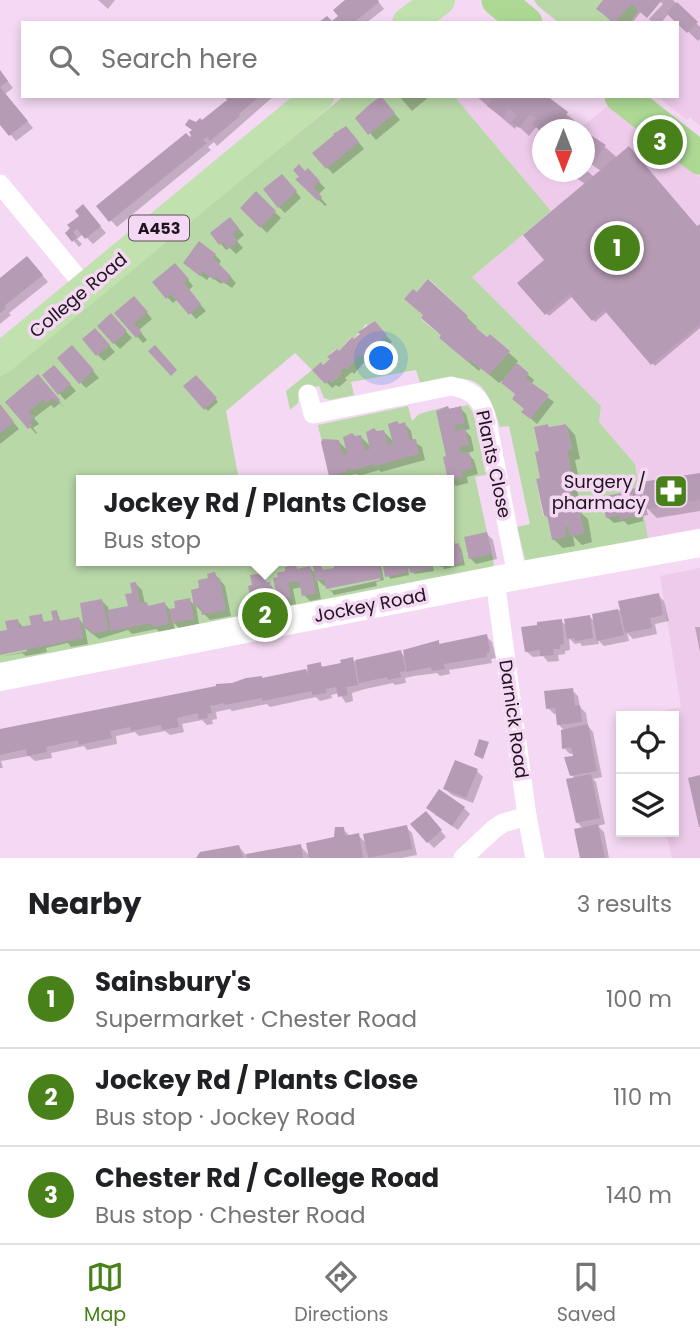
<!DOCTYPE html>
<html lang="en">
<head>
<meta charset="utf-8">
<style>
	:root { --surface:#fff; --page:#f2f2f2; --text:#202124; --muted:#757577; --line:#e0e0e0; --accent:#48811a }
	body { margin:0; font-family:Poppins,sans-serif; background:var(--page); color:var(--text) }
	.controls { position:absolute; right:21px; bottom:21px; display:grid; overflow:hidden; border-radius:0px; box-shadow:0 4px 10px #0003 }
	.controls button { width:63px; height:63px; display:grid; place-items:center; padding:0; border:0; border-bottom:2px solid var(--line); background:var(--surface); color:var(--text); font:35px sans-serif }
	.compass { position:absolute; left:532px; top:119px; width:63px; height:63px; border-radius:50%; background:var(--surface); box-shadow:0 4px 10px #0003; rotate:180deg }
	.you { position:absolute; left:382px; top:359px; width:24px; height:24px; margin:-18px; border:5px solid #fff; border-radius:50%; background:#1a73e8; box-shadow:0 0 0 10px #1a73e833 }
	.badge { display:grid; place-items:center; width:46px; height:46px; border-radius:50%; background:var(--accent); color:#fff; font-size:23px; font-weight:700 }
	.pin { position:absolute; translate:-50% -50%; border:4px solid #fff; box-shadow:0 2px 7px #0006 }
	.popup { position:absolute; left:76px; top:475px; width:378px; height:91px; box-sizing:border-box; display:grid; place-content:center; border-radius:0px; background:var(--surface); filter:drop-shadow(0 2px 5px #0005); font-size:23px; white-space:nowrap; color:var(--muted) }
	.popup b { font-size:26px; color:var(--text) }
	.popup::after { content:''; position:absolute; left:50%; top:100%; margin-left:-14px; border:14px solid transparent; border-top-color:var(--surface) }
	.list { margin:0; padding:0; list-style:none }
	h2 { display:flex; justify-content:space-between; align-items:center; height:91px; margin:0; padding:0 28px; font-size:30px }
	h2 small { font-size:23px; font-weight:400; color:var(--muted) }
	.list li { display:grid; grid-template-columns:46px 1fr auto; gap:21px; align-items:center; box-sizing:border-box; height:98px; padding:0 28px; border-top:2px solid var(--line) }
	.list b { display:block; font-size:26px; white-space:nowrap }
	.list p { margin:0; font-size:23px; white-space:nowrap; color:var(--muted) }
	.list em { font-size:23px; font-style:normal; color:var(--muted) }
	.icon { flex:none; width:38px; height:38px; fill:none; stroke:currentColor; stroke-width:2; stroke-linecap:round; stroke-linejoin:round }
	.map { position:relative; flex:none; width:700px; height:858px; overflow:hidden }
	.search { position:absolute; background:var(--surface); box-shadow:0 4px 10px #0003; left:21px; right:21px; top:21px; height:77px; display:flex; align-items:center; gap:18px; box-sizing:border-box; padding:0 24px; border-radius:0px; color:var(--muted); font-size:26px }
	.sheet { height:385px; background:var(--surface) }
	nav { display:flex; justify-content:space-around; align-items:center; box-sizing:border-box; height:98px; border-top:2px solid var(--line); background:var(--surface); font-size:19px; color:var(--muted) }
	nav a { display:grid; justify-items:center; gap:4px }
	nav .on { color:var(--accent) }
	.map>svg:first-child { display:block }
</style>
</head>
<body>
<div class="map">
<svg width="700" height="858" viewBox="0 0 700 858">
	<rect width="100%" height="100%" fill="#f5d8f3"/>
	<g fill="#eecbeb" fill-rule="evenodd">
		<path d="M648,0h52v126l-10,-9 -3,3 -30,-24h20v-73h-48z"/>
		<path d="M454,96h93l21,16 12,16 28,-22 92,71v351l-52,10 -13,-74 -36,-42 2,-16 -129,-129 79,-66zM542,130h42v42h-42z"/>
		<path d="M700,568v290h-28l-6,-26h8v-116l-33,-1 40,-8 -21,-131z"/>
	</g>
	<g fill="#b9d8a8" fill-rule="evenodd">
		<path d="M534,0h114l-19,23h-70l-21,-17z"/>
		<path d="M344,96h110l97,115 -79,66 129,129 -2,16 36,42 13,74 -122,25 -9,-36 13,-3 -21,-98 -9,1c-17,-55 -27,-52 -80,-44l-4,-13 -65,12 3,13 -24,5 -6,-2 -5,-12 -20,4 -1,13 -8,7 -4,-19 26,-21 -17,-17 -69,58 13,69h-158v81h368v-81h-119l-12,-55 90,-19 4,15 7,-7 29,-8 1,3 19,-4 6,9 11,58 4,2 -14,3 19,87 -3,5 -491,95v-288zM429,279l39,37 -2,3 21,18 3,-3 19,16 -20,25 -19,-15 -2,2 -29,-24 2,-3 -20,-16 2,-4 -6,-23zM375,321l12,14 -9,8 -3,-2 -13,15 -2,-2 -13,15 -2,-2 -5,4 2,2 -10,9 -3,-2 -5,3 -11,-13 8,-8 2,3 7,-6 -2,-3 8,-7 3,2 12,-14 3,2 12,-15 2,2zM517,363l12,10 -4,5 24,17 -19,24 -8,-7 2,-3 -12,-10 3,-5 -14,-11zM548,424l1,3 17,-3 6,25 -5,2 5,28 -3,1 6,28h4l5,25 -14,3 -2,-10 -4,1 2,10 -14,2 -5,-24 -4,1 -7,-37 4,-1 -1,-27 -4,-24z"/>
	</g>
	<g fill="#0003" fill-rule="evenodd">
		<path d="M98,0h17l-7,9z"/>
		<path d="M348,0h29l7,9 -18,14h-33l7,-6z"/>
		<path d="M605,0h68l27,27v12l-2,2 -29,-28 -8,10h-8l-4,-4 14,-15 -3,-3 -19,11 -9,11h-19l-15,-14z"/>
		<path d="M0,71l13,17 -8,6 28,34 -17,13 -16,-19z"/>
		<path d="M227,96h47l-57,50 -3,-4 -6,5 3,3 -94,77 -19,-21 92,-67 6,-15 6,-2 28,-22z"/>
		<path d="M399,96h31l-18,15z"/>
		<path d="M476,96h68l33,27 -5,7h-30v2l-5,-6 -8,10 -12,-11 -2,4z"/>
		<path d="M387,105l13,15 -24,20 -6,-7z"/>
		<path d="M584,133l21,14 93,81 2,-2v102l-45,38 -47,-55 -13,11 -22,-26 -24,20 -29,-33 26,-23 39,-76 -17,-12h16zM591,164l10,7 -7,6 -8,-7z"/>
		<path d="M352,134l12,15 -31,25 -18,-20z"/>
		<path d="M308,170l17,18 -7,7 9,10 -2,1 -27,-27z"/>
		<path d="M288,182l13,16 -16,15 -6,-6z"/>
		<path d="M256,194l25,24 -14,15 -25,-25z"/>
		<path d="M89,213l17,20 -13,11 -10,-10 -6,5 5,5 -3,3 -12,-14z"/>
		<path d="M236,225l8,10 -7,6 6,7 -7,6 -6,-6 -4,2 -14,-17z"/>
		<path d="M215,255l6,6 -2,3 17,19 -4,5 -9,-6 -2,2 -11,-8 -3,4 -16,-11z"/>
		<path d="M33,264l15,18 -39,31 2,2 -11,9v-44z"/>
		<path d="M181,271l12,15 -5,5 18,20 -10,8 -18,-20 -5,4 -6,-6z"/>
		<path d="M428,281l49,46 -2,2 33,23 10,9 -2,3 18,16 -3,5 23,17 -17,22 -7,-6 -13,-23 -15,-14 -3,2 -18,-15 -2,3 -29,-24 -25,-31 -8,-21z"/>
		<path d="M140,304l12,15 -13,11 8,10 -4,3 -27,-30z"/>
		<path d="M117,322l15,16 -12,11 -6,-6z"/>
		<path d="M374,323l18,19 -7,6 -3,-2 -13,15 -2,-2 -13,15 -2,-2 -7,6 2,2 -8,7 -3,-2 -4,3 -17,-18 8,-3z"/>
		<path d="M101,336l14,16 -11,9 -6,-6z"/>
		<path d="M78,353l21,25 -13,10 -6,-6z"/>
		<path d="M60,373l16,18 -11,9 -21,-24z"/>
		<path d="M196,377l22,25 -10,9 -23,-25z"/>
		<path d="M44,383l21,25 -5,-5 -6,5 -3,-3 -17,13 5,6 -6,4 4,5 -1,1 -28,-32z"/>
		<path d="M0,407l19,22 -19,15z"/>
		<path d="M460,408l6,6 4,15 -5,1 6,7 3,14 -7,2 7,7 4,14 -11,3 1,6 -12,3 -6,-6 -6,-71z"/>
		<path d="M405,424l6,7 2,10 9,6 3,13 -44,12 -2,-2 -20,6 -2,-2 -6,1v3l-10,2h-5l-6,-5 8,-34 11,11 6,-14 6,-1 10,10 6,-14 7,-1 10,10 5,-16z"/>
		<path d="M566,425l9,10 5,24 -5,1 6,28 -4,1 5,25 6,5 4,23 -10,3 -9,-9 2,10 -12,2 -10,-9 -3,-19 -5,-5 -3,-35z"/>
		<path d="M700,474v37l-43,7 -11,-11 2,8 -5,1v5l-15,4 -4,-4 -10,2 -7,-6 31,-28 8,8z"/>
		<path d="M451,534l5,12 5,2 4,17 -21,4 -4,-8h9v-26z"/>
		<path d="M487,534l6,6 4,19 -21,5 -6,-6z"/>
		<path d="M334,561h18l1,5 9,-2 -1,-3h19l4,19 -8,2 1,4 -43,9 -7,-10 -3,1 -7,-7 4,20 -11,2 -6,-6 -2,-8 -9,2 3,15 -11,2 -6,-6 17,-33 3,4 11,-3 7,7 3,-9 5,5 11,-2zM380,577v3l-50,11v-4z"/>
		<path d="M384,561h48l2,10 -19,3 -7,-6 1,7 -19,4z"/>
		<path d="M215,574l10,12 6,30 -21,4 -14,-14 5,-17z"/>
		<path d="M263,575l4,9 5,2 4,19 -20,4 -2,-2z"/>
		<path d="M136,584l6,6 3,14 4,3 16,-3 6,7 18,-11 7,6 3,18 -19,5 -7,-7 2,8 -14,3 -5,-4 -24,5 -4,-4 -29,9 -14,-11 3,16 -17,3 -3,-4 -22,5 1,4 -21,4 -4,-3 -22,4 27,-6 -1,-3 -26,5v-20l9,-2 8,-11 6,7 10,-1 8,-10 4,8 10,-2 2,-10 4,10 18,-3 6,7 17,-25 6,6 1,5 21,-4z"/>
		<path d="M658,595l6,6 5,20 -14,3 2,10 -24,5 -6,-6 2,8 -25,5 -6,-6 1,4 -17,2 -2,-3 -5,1 -6,-6 1,12 -5,1v3l-7,1 1,6 -11,1 -5,-6 -10,1 -7,-6 35,-30 6,6 23,-10 5,5 -1,-7 28,-5z"/>
		<path d="M695,627h5v25z"/>
		<path d="M486,636l6,6 4,16 -5,1 1,4 -43,7 1,4 -10,2 -3,-3 -23,3 -9,2 1,5 -11,2 -2,-2 -28,6 -13,4 1,8 -7,2 -7,-10 -8,2 1,3 -12,3 -4,-4 -46,10 -3,-3 -35,7 -2,-2 -14,3 1,7 -5,1 1,4 -6,1 -5,-5 -20,4 2,8 -14,3 -5,-4 -26,5 -4,-4 -19,4 1,8 -30,6 -3,-4 -33,7 1,5 -17,3 -6,-5 -28,5 2,7h-3v-37l309,-61 11,-6 4,4 19,-3 9,-6 3,3 46,-10 3,4 34,-14 3,3z"/>
		<path d="M572,690l6,6 2,11 6,6 2,13 5,6 9,45 -9,2 3,3 9,42 -7,2 6,6 5,26h-28l-5,-28 7,-1 -6,-7 -2,-43 -3,-4 2,-22 -4,1 -6,-6 1,-17 -7,-7 -1,-10h-3l-6,-6z"/>
		<path d="M477,771l6,6 -10,26 -21,-8 -7,-6z"/>
		<path d="M464,808l6,6 -12,16 -24,-16z"/>
		<path d="M431,820l15,17 -12,11 -6,-6z"/>
		<path d="M406,827l6,6 5,22 -15,3h-31l-4,-4 1,4h-170l3,-5 38,-6 7,8 54,-9 10,10 25,-17 8,-10 6,6h9l9,9z"/>
	</g>
	<g fill="#b69bb4">
		<path d="M345,0h33l1,2 -26,21h-35l9,-7 5,5 6,-5 -5,-6z"/>
		<path d="M603,0h59l-15,18 -16,-14 -16,19 -19,-14z"/>
		<path d="M677,2l21,20 -11,11 -21,-20z"/>
		<path d="M0,70l8,11 -8,6 28,34 -19,15 -9,-11z"/>
		<path d="M225,96h35l-21,18 1,2 -30,25 -3,-4 -4,3 4,3 -98,79 -13,-16 90,-73 4,4 1,-1 -2,-4 3,-2 -7,-5 4,-6 7,3 4,-4 2,2 25,-20z"/>
		<path d="M381,96l14,17 -27,22 -13,-17 14,-13z"/>
		<path d="M495,96h52l21,16 -13,18 -8,-5 -5,7 -10,-8 4,-6 -6,-4 -11,14 -8,-6 6,-7 -8,-6 -6,9 -16,-12z"/>
		<path d="M346,126l13,16 -33,27 -14,-16 22,-18 -1,-1z"/>
		<path d="M584,131l22,14 -14,19 -8,-6z"/>
		<path d="M629,146l68,80 3,-2v100l-49,41 -47,-55 -12,11 -23,-27 -24,21 -28,-32 27,-23 -21,-25z"/>
		<path d="M299,164l6,7 3,-3 12,13 -7,6 9,10 -4,4 -23,-22 4,-2 -6,-7z"/>
		<path d="M282,174l15,17 -19,17 -15,-19z"/>
		<path d="M256,191l20,20 -16,17 -20,-20z"/>
		<path d="M83,204l18,22 -16,13 -8,-10 -4,3 4,5 -5,5 -7,-9 5,-5 -3,-3 12,-9 -4,-5z"/>
		<path d="M230,217l9,11 -7,6 6,7 -10,8 -5,-7 -4,3 -9,-12z"/>
		<path d="M199,241l17,13 -3,4 18,18 -6,8 -9,-7 -2,3 -11,-9 -3,5 -17,-13z"/>
		<path d="M27,256l16,19 -39,31 2,2 -6,5v-35z"/>
		<path d="M175,263l14,16 -5,4 17,21 -12,11 -18,-21 -5,5 -14,-17z"/>
		<path d="M428,279l40,37 -2,3 21,18 3,-3 20,17 -21,24 -19,-15 -2,2 -29,-24 2,-3 -20,-17 2,-3 -19,-16 9,-10 4,3z"/>
		<path d="M134,296l14,16 -14,11 8,10 -6,5 -22,-25z"/>
		<path d="M111,313l16,18 -14,13 -16,-18z"/>
		<path d="M375,321l12,14 -10,9 -2,-3 -13,15 -2,-2 -13,15 -2,-2 -5,4 2,2 -11,9 -2,-2 -4,4 -13,-14 9,-8 2,3 7,-6 -3,-2 10,-8 2,2 13,-14 2,2 6,-5 -2,-2z"/>
		<path d="M95,328l15,17 -14,11 -14,-17z"/>
		<path d="M72,345l22,25 -15,14 -22,-26z"/>
		<path d="M155,345l22,25 -6,6 -23,-25z"/>
		<path d="M517,363l12,10 -4,5 24,17 -19,24 -9,-7 3,-3 -12,-10 3,-5 -14,-11z"/>
		<path d="M54,365l17,19 -13,11 -16,-20z"/>
		<path d="M38,374l22,26 -3,3 -4,-5 -6,5 -4,-3 -14,11 5,6 -5,4 4,5 -5,3 -23,-27z"/>
		<path d="M196,375l21,23 -13,12 -21,-24z"/>
		<path d="M0,404l14,18 -14,11z"/>
		<path d="M448,406l1,3 12,-3 4,17 -10,2 1,6 9,-3 4,17 -10,2 2,6 8,-1 4,16 -12,3 2,6 -15,3 -5,-23 3,-1 -10,-45z"/>
		<path d="M397,421l2,3 6,-2 5,18 6,-1 3,15 -45,12 -1,-2 -22,7 -1,-3 -4,2v2l-17,4 -8,-34 2,-3 16,1 3,14h5l-4,-17 9,-4 3,3 6,-1 4,15 5,-1 -4,-17 8,-4 3,3 7,-1 4,15 5,-1 -5,-20z"/>
		<path d="M548,424l1,3 17,-3 6,26 -5,1 6,28 -4,1 6,28h4l5,25 -14,3 -2,-10 -4,1 2,10 -14,3 -5,-25 -3,1 -8,-37 4,-1 -5,-26 4,-1 -5,-24z"/>
		<path d="M700,473v27l-54,9 -5,-27z"/>
		<path d="M639,487l4,23h-6l1,4 -18,6 -1,-5 -13,3 -3,-13 4,-1 -1,-8 26,-5v-2z"/>
		<path d="M452,532l3,12 4,-1 4,19 -23,5 -2,-6h11v-28z"/>
		<path d="M487,532l5,22 -23,5 -5,-22z"/>
		<path d="M333,561h15l1,4 11,-2 -1,-2h19l4,17 -56,11 -2,-10 -8,2 -3,-15 8,-2 1,6 12,-2z"/>
		<path d="M382,561h23l3,12 -23,4z"/>
		<path d="M408,561h23l2,7 -23,5z"/>
		<path d="M296,565l1,4 13,-3 6,27 -14,3 -3,-15 -11,2 3,15 -13,3 -5,-23 5,-1 -1,-4 8,-2v-4z"/>
		<path d="M215,572l2,7 3,-1 6,32 -24,5 -2,-10 -6,2 -3,-17 8,-2 -1,-8 10,-2 -1,-4z"/>
		<path d="M264,573l2,9h4l4,21 -22,4 -4,-21 4,-1 -2,-10z"/>
		<path d="M136,582l4,21 7,-1 1,4 17,-4 4,22 -16,3 -1,-4 -41,8 -4,-21 21,-4 -3,-12 7,-1 -2,-10z"/>
		<path d="M659,593l4,22 -13,3 2,10 -27,5 -7,-32z"/>
		<path d="M190,598l4,21 -22,4 -3,-14 6,-1 -1,-7z"/>
		<path d="M102,599l7,31 -18,4 -1,-6 -6,1 -4,-26z"/>
		<path d="M618,609l6,26 -27,6 -5,-27z"/>
		<path d="M57,610l2,11 20,-4 4,21 -83,17v-24l7,-1 -2,-9 13,-2 1,8 12,-2 -2,-9 13,-2 1,8 10,-2 -2,-9z"/>
		<path d="M590,615l3,23 -18,3 -1,-3 -7,1 -3,-20z"/>
		<path d="M562,619l2,25 -4,1v4h-7l1,6 -14,1v-6l-15,2 -4,-25 16,-2v-3z"/>
		<path d="M487,634l3,18 -4,1 1,4 -43,7 1,5 -13,2 -1,-4 -24,5 -4,-22 36,-10v4z"/>
		<path d="M401,650l5,21 -6,1 1,5 -13,3 -1,-3 -28,6 -4,-23z"/>
		<path d="M353,657l5,28 -12,2 2,8 -10,2 -2,-10 -10,2 1,4 -15,2v-4l-50,10v-3l-38,7v-2l-14,3 2,7 -5,1 1,4 -9,1 -1,-6 -21,5 2,9 -17,3 -1,-5 -30,6 -1,-4 -20,4 2,7 -33,7 -1,-5 -32,7 1,5 -20,4 -1,-7 -26,6v-26l216,-43v-2l16,-1 14,-5 16,-2v2l44,-9 2,7 -1,-11 14,-3v5l20,-4 -1,-3z"/>
		<path d="M573,688l2,18 5,-1 2,17 -25,3 -2,-17 -9,1 -2,-18z"/>
		<path d="M588,724l9,47 -27,5 -6,-19 9,-1 -2,-9 -9,2 -1,-19z"/>
		<path d="M479,739l10,3 -6,17 -9,-4z"/>
		<path d="M455,760l23,9 -12,29 -23,-9z"/>
		<path d="M591,774l9,44 -24,5 -10,-44z"/>
		<path d="M700,775v52h-1l-11,-49z"/>
		<path d="M439,789l26,18 -13,19 -26,-18z"/>
		<path d="M426,811l16,19 -15,13 -17,-19z"/>
		<path d="M598,824l7,34h-25l-6,-29z"/>
		<path d="M407,825l5,24 -44,9 -5,-24z"/>
		<path d="M335,827h9l1,9 14,-3 4,25h-54l-3,-15 28,-6z"/>
		<path d="M301,844l2,14h-56l-1,-4z"/>
		<path d="M239,845l4,13h-47l4,-6z"/>
	</g>
	<g fill="none" stroke-linecap="round" stroke-linejoin="round">
		<g stroke="#fff" stroke-width="19">
			<path d="M0,184l86,104"/>
			<path d="M308,394l5,20 138,-28c20,4 29,10 35,30l31,160"/>
			<path d="M495,580l32,236 8,42"/>
			<path d="M463,858l31,-29 9,-6 24,-7"/>
		</g>
		<path stroke="#fff" stroke-width="28" d="M0,677l517,-101 183,-33"/>
		<g stroke="#c1e2af" stroke-width="32">
			<path d="M408,23l31,-23"/>
			<path d="M0,359l318,-263"/>
		</g>
		<g stroke="#acd894" stroke-width="33">
			<path d="M498,0l28,23"/>
			<path d="M621,96l79,62"/>
		</g>
	</g>
	<defs>
		<g id="pharmacy-square" transform="scale(1.75)"><rect x="-9" y="-9" width="18" height="18" rx="4" fill="#48811a" stroke="#f5d8f3"/><path d="M-2-6h4v4h4v4h-4v4h-4v-4h-4v-4h4Z" fill="#fff"/></g>
	</defs>
	<g fill-rule="evenodd">
		<use href="#pharmacy-square" x="671" y="491"/>
	</g>
	<g text-anchor="middle" dominant-baseline="central" stroke-width="7" stroke-linejoin="round" paint-order="stroke">
		<rect fill="#f5d8f3" stroke="#5e4f5e" stroke-width="2" x="129" y="215.5" width="60" height="25" rx="5"/>
		<g font-size="16" font-weight="bold" fill="#1e141e">
			<text x="159" y="228">A453</text>
		</g>
		<g font-size="18" fill="#1e141e" stroke="#f5d8f3">
			<text transform="translate(78 295) rotate(-40)">College Road</text>
			<text transform="translate(494 464) rotate(78)">Plants Close</text>
			<text transform="translate(370 605) rotate(-11)">Jockey Road</text>
			<text transform="translate(514 719) rotate(82)">Darnick Road</text>
		</g>
		<g font-size="18" fill="#1e141e" stroke="#f5d8f3" text-anchor="end">
			<text x="646" y="481">Surgery /<tspan x="646" dy="21">pharmacy</tspan></text>
		</g>
	</g>
</svg>
<div class="controls">
<button><svg class="icon" aria-label="locate" viewBox="0 0 24 24"><circle cx="12" cy="12" r="6"/><path d="M12 2v4M12 18v4M2 12h4M18 12h4"/></svg></button>
<button><svg class="icon" aria-label="layers" viewBox="0 0 24 24"><path d="M12 4l9 5-9 5-9-5zM3 14l9 5 9-5"/></svg></button>
</div>
<svg class="compass" viewBox="-18 -18 36 36"><path d="M0-13l5 13h-10z" fill="#e53935"/><path d="M0 13l5-13h-10z" fill="#757577"/></svg>
<div class="you"></div>
<div class="pin badge" style="left:617px;top:248px">1</div>
<div class="pin badge" style="left:265px;top:615px">2</div>
<div class="popup"><b>Jockey Rd / Plants Close</b>Bus stop</div>
<div class="pin badge" style="left:660px;top:142px">3</div>
<div class="search"><svg class="icon" aria-label="search" viewBox="0 0 24 24"><circle cx="10" cy="10" r="6"/><path d="M15 15l6 6"/></svg>Search here</div>
</div>
<section class="sheet">
<h2>Nearby<small>3 results</small></h2>
<ul class="list">
<li><span class="badge">1</span><div><b>Sainsbury's</b><p>Supermarket · Chester Road</p></div><em>100 m</em></li>
<li><span class="badge">2</span><div><b>Jockey Rd / Plants Close</b><p>Bus stop · Jockey Road</p></div><em>110 m</em></li>
<li><span class="badge">3</span><div><b>Chester Rd / College Road</b><p>Bus stop · Chester Road</p></div><em>140 m</em></li>
</ul>
</section>
<nav>
<a class="on"><svg class="icon" aria-label="map" viewBox="0 0 24 24"><path d="M3 6l6-2 6 2 6-2v14l-6 2-6-2-6 2zM9 4v14M15 6v14"/></svg>Map</a>
<a><svg class="icon" aria-label="directions" viewBox="0 0 24 24"><path d="M12 3l9 9-9 9-9-9zM9 14v-3h6M13 9l2 2-2 2"/></svg>Directions</a>
<a><svg class="icon" aria-label="saved" viewBox="0 0 24 24"><path d="M7 4h10v16l-5-4-5 4z"/></svg>Saved</a>
</nav>
</body>
</html>
